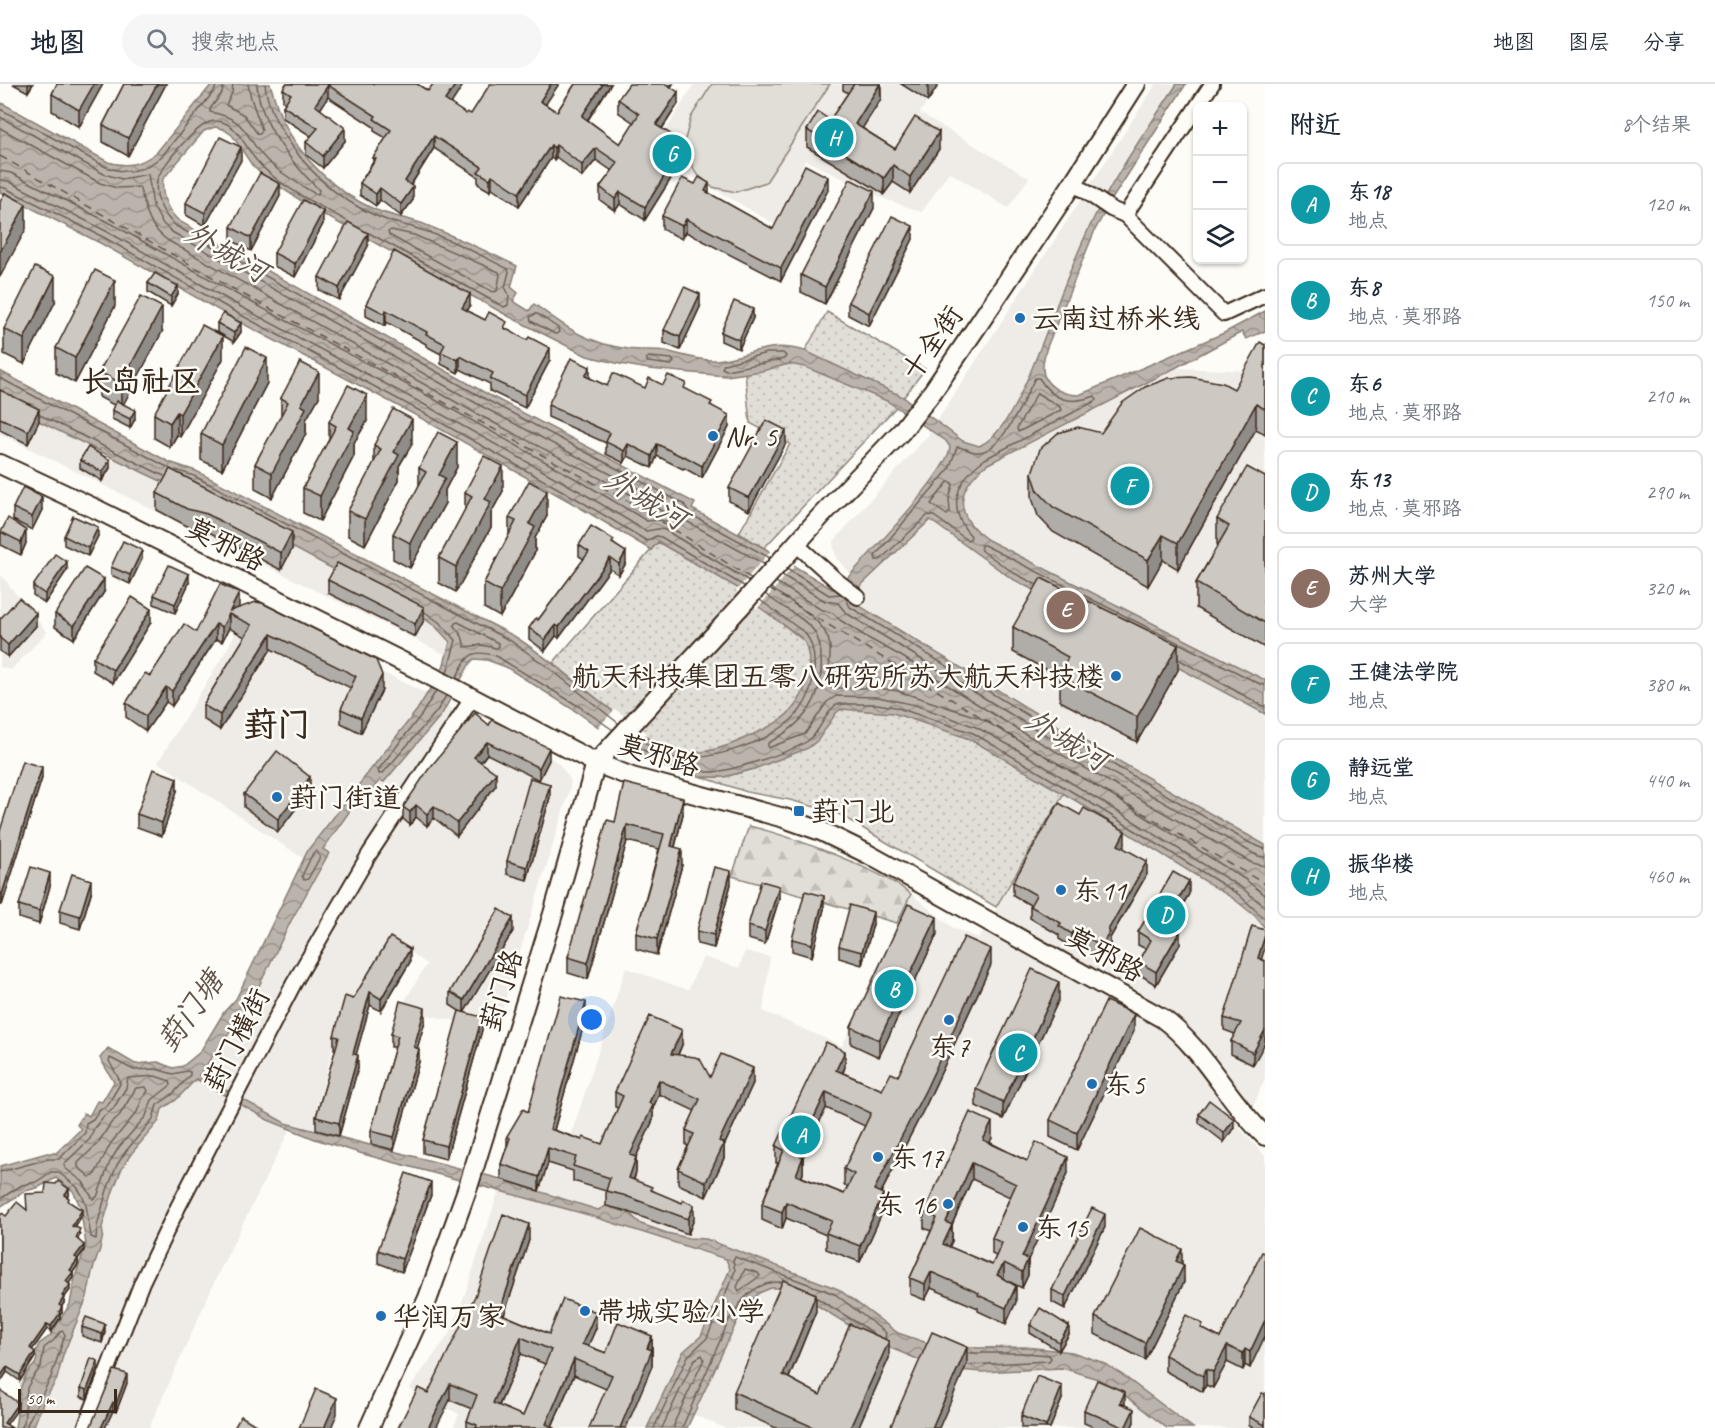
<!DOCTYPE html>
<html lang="zh">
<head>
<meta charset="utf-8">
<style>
	:root { --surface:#fff; --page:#f6f6f7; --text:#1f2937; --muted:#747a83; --line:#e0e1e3; --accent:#111827 }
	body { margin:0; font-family:Caveat,"LXGW WenKai TC",sans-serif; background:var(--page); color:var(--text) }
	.controls { position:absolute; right:18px; top:18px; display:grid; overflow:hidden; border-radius:9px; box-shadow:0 2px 4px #0004 }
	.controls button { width:54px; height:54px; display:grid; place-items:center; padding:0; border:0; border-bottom:2px solid var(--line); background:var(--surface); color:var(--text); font:30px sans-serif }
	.scale { position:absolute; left:18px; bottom:15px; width:99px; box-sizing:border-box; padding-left:6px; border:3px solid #3b2a1e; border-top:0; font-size:16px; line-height:21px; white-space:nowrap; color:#3b2a1e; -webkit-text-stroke:4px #fdfcf7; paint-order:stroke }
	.you { position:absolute; left:592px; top:936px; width:21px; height:21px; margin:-15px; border:4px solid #fff; border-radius:50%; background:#1a73e8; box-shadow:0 0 0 9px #1a73e833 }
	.badge { display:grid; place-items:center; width:39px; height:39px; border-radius:50%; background:var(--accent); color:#fff; font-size:20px; font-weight:700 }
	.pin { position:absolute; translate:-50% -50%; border:3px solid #fff; box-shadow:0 2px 6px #0006 }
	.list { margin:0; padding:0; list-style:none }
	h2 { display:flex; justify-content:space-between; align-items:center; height:78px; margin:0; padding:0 24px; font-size:26px }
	h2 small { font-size:20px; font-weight:400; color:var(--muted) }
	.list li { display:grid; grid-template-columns:39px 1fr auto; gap:18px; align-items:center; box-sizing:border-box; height:84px; margin:0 12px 12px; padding:0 12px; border:2px solid var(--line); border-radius:9px }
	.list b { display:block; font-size:22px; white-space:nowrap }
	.list p { margin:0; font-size:20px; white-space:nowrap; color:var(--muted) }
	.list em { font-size:20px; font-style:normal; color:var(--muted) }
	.icon { flex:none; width:33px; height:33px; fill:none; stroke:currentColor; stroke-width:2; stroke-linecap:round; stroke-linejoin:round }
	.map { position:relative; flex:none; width:1265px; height:1344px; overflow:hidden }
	header { display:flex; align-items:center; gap:36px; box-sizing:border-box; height:84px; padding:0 30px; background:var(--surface); border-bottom:2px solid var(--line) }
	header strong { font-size:28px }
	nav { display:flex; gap:33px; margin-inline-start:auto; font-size:21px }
	.search { width:420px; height:54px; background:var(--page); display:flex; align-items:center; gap:15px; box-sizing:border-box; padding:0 21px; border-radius:33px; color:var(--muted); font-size:22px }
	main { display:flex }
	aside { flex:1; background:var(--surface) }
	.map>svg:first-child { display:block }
</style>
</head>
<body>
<header>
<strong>地图</strong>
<div class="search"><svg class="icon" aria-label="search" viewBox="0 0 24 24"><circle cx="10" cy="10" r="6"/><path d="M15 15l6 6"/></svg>搜索地点</div>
<nav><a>地图</a><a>图层</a><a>分享</a></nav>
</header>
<main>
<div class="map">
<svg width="1265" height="1344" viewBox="0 0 1265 1344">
	<defs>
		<pattern id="forest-firs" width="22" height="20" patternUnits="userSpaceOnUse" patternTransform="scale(1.5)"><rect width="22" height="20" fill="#e1ded7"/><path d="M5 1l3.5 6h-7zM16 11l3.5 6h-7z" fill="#c2bfb8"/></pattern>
		<pattern id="park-dots" width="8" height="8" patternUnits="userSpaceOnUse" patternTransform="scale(1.5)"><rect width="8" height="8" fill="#e1ded7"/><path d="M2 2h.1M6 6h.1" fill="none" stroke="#c2bfb8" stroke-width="1.8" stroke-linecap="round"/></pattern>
		<pattern id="water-waves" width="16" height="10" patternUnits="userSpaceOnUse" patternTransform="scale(1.5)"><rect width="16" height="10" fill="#bbb4ad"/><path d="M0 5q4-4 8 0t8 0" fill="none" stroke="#99938c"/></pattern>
	</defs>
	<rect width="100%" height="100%" fill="#fdfcf7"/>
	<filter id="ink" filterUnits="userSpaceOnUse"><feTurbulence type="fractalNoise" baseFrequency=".0167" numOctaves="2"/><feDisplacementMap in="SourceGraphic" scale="12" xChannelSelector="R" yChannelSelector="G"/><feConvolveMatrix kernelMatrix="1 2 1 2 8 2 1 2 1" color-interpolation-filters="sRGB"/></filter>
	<g filter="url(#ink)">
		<g fill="#efece7">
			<path d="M694,0h245l-19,29 109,65 -21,30 -59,-36 -27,40 -40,-14 -77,-38 -29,65 -124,-72z"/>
			<path d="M1156,0h21l-57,87 -31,57 -41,95 -24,63 -18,34 -12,16 -15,10 -9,-2 -33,-23z"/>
			<path d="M1265,281v480l-264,-152 -89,-57 -32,-17 -27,-17 -2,-4 1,-3 78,-75 37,-41 21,-15 187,-96 78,3z"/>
			<path d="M0,318l144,71 81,38 194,104 17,12 14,15 -4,13 -446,-221z"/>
			<path d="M932,347l17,13 1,7 -6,14 -18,24 -75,85 -15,-16 -3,-16z"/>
			<path d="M0,490l47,58 -36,38 -11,-3z"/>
			<path d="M250,523l177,87 -10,16 -109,140 -4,9 -146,-97 66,-108z"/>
			<path d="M447,622l103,51 9,7 12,17 -2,11 -73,238 -96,-21 27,-45 -35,-25 -38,60h-10l-31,133 -21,-7 -74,149 -69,154h-116l54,-131 5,-25 11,-37 -1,-8 11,-36 9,-23 9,-14 28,-33 3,-12 14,-9 23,-25 42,-58 18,-31 32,-65 38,-68 -6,-4 33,-47 4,3 21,-25 3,2z"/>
			<path d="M1064,709l170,106 21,17 10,12v150l-9,22 -17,27 26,29v272h-540l-65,-28 -13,28h-194l6,-14 -50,-25 41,-56 17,-45 32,-98 86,24 2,-7 -85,-27 2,-26 15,-32 51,16 56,-170 62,22 15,-33 36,11 6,-17 25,6 -7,54 79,35 69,-152 42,34 26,10z"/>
		</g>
		<path fill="url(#forest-firs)" stroke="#8e847a" stroke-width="1.5" d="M749,742c35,8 68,21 101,35 21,10 42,18 61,33l-14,29 -165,-47z"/>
		<g fill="url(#park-dots)" stroke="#8e847a" stroke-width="1.5">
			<path d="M827,228l98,57 -28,37 -133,142 -25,-15 51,-89 -40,-21 -5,-50 44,-9 8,1z"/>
			<path d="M658,458l80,46 67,54c10,24 0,58 -20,75 -24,20 -84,43 -115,34 -11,-3 -22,-13 -31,-20 -29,-21 -58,-45 -86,-68z"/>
			<path d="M839,626c58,-8 120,22 169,50 19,11 36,24 56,33l-68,114 -159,-94 -47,-13 -43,-8 -45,-15h22l30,-8z"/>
		</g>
		<path fill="#e1ded7" stroke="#8e847a" stroke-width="1.5" d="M712,0h118l-64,98 -30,10 -24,-5 -17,-15 -11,-29 7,-26z"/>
		<path fill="url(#water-waves)" stroke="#887d74" stroke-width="1.5" fill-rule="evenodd" d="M212,0h58c4,11 7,24 12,35 19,40 54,74 94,91 15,6 30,8 45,13 33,13 65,28 96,43l-6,21 7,6 -5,8 16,10 5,-7c33,24 52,39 94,45 12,2 25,0 37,2 16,3 33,10 50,9 36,-3 49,-20 90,-9l98,46 60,44 16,5c24,-10 41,-50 51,-73 20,-48 36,-97 59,-145 24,-51 57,-97 88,-144h9l-74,115 -17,31 -48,117c-2,6 -4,13 -4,20 -1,19 20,28 36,28l145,-62 41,-22v20l-19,8 -4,-7 -67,36 -187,96c-34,25 -34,52 0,76l277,140v34l-254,-136 -81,-58 -78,74 -1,4 2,4 179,109 233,134v83l-10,-12 -21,-17 -156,-97 -108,-63 -77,-26 -52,-4 -5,4 -18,27 -10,8 -54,21 -30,8h-22l-41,-11 -20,-9 -64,-45 -71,-45 -19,-7 -13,-1 -4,4 -28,51 -58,68 -4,-2 -20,25 -4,-3 -33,47 6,4 -38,68 -32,65 -18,31 -42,58 86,48 212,55 101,32 8,-4 23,7 12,11 26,9 21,5 18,1 132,50 60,44 35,12 46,3 47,-1 46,5 29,10 16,9 76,57h-26l-49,-38 -20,-11 -36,-11 -80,4 -22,-2 -33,-7 -51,-21 -74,-46 -24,-8h-7l-12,5 -18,20 -54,115h-40l36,-76 18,-16 29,-67 -4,-10 -141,-45 -222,-60 -48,-15 -47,-19 -72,-41 -20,21 -14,9 -3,12 -28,33 -9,14 -9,23 -11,36 1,8 -3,14 -8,23 -5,25 -24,58 -6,24 -14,24 -10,25h-18l6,-42 6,-13 8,-9 2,-5 -2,-5 4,-10 11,-8 20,-32 5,-27 11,-32 -6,-39 -7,-15 -17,-13 -19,10 -12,3 -25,16v-41l47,-13h9l25,-24 -4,-4 7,-12 5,3 8,-15 5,1 12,-20 -14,-24 8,-10 27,16 23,-2 15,6 10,-2 17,-14 24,-40 12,-13 72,-149 109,-140 26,-42 7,-26 -14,-15 -17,-12 -194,-104 -81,-38 -144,-71v-31l169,91 27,9 318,165c41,26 77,60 117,89 11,9 25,21 38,25 24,8 54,-1 76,-12 20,-9 39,-16 52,-35 12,-17 17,-48 5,-65l-43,-31 -21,-19 -80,-46 -7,8 -77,-46 -155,-87 -183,-97 -134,-76 -102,-52v-90l108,60c19,6 34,2 49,-10zM215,43l8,2 9,6 20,30 11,11 54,35 193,106 77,39 33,8 29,5 77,7 36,-5 27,-7 16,3 82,34 59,40 4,6c-1,24 -79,105 -99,127l-12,14 -7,1 -68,-41 -72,-39 3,-6 -206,-108 -310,-174c-12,-11 -18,-26 -16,-42l41,-48z"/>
		<g fill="#fdfcf7">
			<path d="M772,465l24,15 -39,45 -21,-18z"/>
			<path d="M615,625l32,24 -17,20 -33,-24z"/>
		</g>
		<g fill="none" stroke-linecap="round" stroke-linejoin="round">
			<g stroke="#6e6157" stroke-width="1.5">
				<path d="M224,0l-2,9 -12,16v3c43,8 33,29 62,53 13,11 29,20 43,29h3l1,-4c-26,-26 -60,-67 -62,-106"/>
				<path d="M233,0l-1,9 -6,12 18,10 13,18 3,1 2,-4 -11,-32 -3,-14"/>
				<path d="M265,0c2,21 13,42 25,59 24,36 57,63 99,78 8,3 18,4 26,7 32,9 63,26 93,41l1,3 -4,15 4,8 -1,10 -4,2 -135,-74"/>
				<path d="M0,25l106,58c22,8 38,4 56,-11l53,-66 1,-6"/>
				<path d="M0,33l104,57 18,5 26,-5 5,32 9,17 10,9 311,175 194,102 9,12 78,43"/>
				<path d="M0,44l100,55 17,5 22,-1c9,23 5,35 28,53l312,175 191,100 1,5 -2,2 -9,-2 -13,1 -62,-37 -155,-87 -183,-97 -135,-76 -101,-51 -11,-2"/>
				<path d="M0,96l8,1 100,51 135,76 182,97 156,87 65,39 12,-2 7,1 84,51"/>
				<path d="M0,103l5,1 100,50 134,76 183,98 155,87 70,42 9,-5 5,1 83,49"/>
				<path d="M347,137c-30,-17 -68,-34 -91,-61 -12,-14 -19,-39 -41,-39 -15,-1 -56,46 -58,60 -3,17 6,34 19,45l311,174 197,104 6,10 80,44"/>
				<path d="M391,146l23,5 85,37 1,3 -3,16 -4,1 -104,-57 -1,-3z"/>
				<path d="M535,230h3l20,14 1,5 -4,1 -24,-13 -1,-4z"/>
				<path d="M767,269h16l3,3 -2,3 -58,11 -4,-2 2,-4z"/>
				<path d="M649,273l23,2 2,3 -3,3 -23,-3 -2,-3z"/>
				<path d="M0,294l169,90"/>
				<path d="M1035,294h4c14,23 31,27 56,18l2,4 -112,59c-28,20 -40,49 -14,77l-1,3 -3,1 -33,-24 -6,-1 -48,45h-4l-1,-4 74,-87 8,-22c7,0 14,6 22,5 24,-1 46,-55 56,-74z"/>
				<path d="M1037,309l23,14 1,3 -43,22 -1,-4z"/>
				<path d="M40,331l124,61"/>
				<path d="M176,386l18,6 317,165 38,27 69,55"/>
				<path d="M948,398h3l2,3 -4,14 1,13 -3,3 -16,-11z"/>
				<path d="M787,485l42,26 11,-1"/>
				<path d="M782,491l43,26 13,2 8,10 179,110 222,127 11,6 7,1"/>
				<path d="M776,498l44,27 13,4 7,7 28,18 33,18 119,75 232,132 13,3"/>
				<path d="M1035,500l-21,-11 -33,-23v-5h3l276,139 5,1"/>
				<path d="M771,504c20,15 55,30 59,58 1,13 -3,31 0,42h48l20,3 82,27 110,64 156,98 19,15"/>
				<path d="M765,510c14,12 39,23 49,37 6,9 7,17 7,27 3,42 -18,67 -53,85v5l37,-14 22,-32 9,-6 42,1 37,8 61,22 42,23 224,138 23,19"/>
				<path d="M845,513l5,10 179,109 221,127 15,6"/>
				<path d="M760,516l45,33c9,11 10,25 9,39 -2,19 -10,37 -24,49 -28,24 -81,40 -117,37l-2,2 1,3c12,4 24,8 36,9 19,1 86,-21 101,-32 12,-9 15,-27 28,-36h40l18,3 78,26 108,64 157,97 27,25"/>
				<path d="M425,528l15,11 16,17 -9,33"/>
				<path d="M458,538l40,21 1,4 -3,1 -15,-3 -16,2 -3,-11 -8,-10 1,-3z"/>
				<path d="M1180,576l85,47"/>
				<path d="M456,594c12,-22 13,-30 40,-22l84,51 33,23"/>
				<path d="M436,607l-14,23 -44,56 1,4 4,-1 54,-62 9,-15"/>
				<path d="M630,658l29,17 4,-1 -1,-4 -27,-18"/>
				<path d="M316,767l4,6 -12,22 -4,1 -2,-4 11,-23z"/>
				<path d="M155,992l15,5 1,4 -19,15 -6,16 -27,31 -9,15 -13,35 -4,2 -10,-17 -18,-14 -1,-4 26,-25 4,-11 10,-12 9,-7 13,-21 2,-10z"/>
				<path d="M146,1003l2,4 -6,8 -5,13 -26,31 -17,33 -4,1 -12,-10v-4l20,-20 13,-20 8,-7 17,-28z"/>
				<path d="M0,1088l48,-13h11l26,-26 1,-10 7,-4 7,-10 7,-3 13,-22 -1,-5 -10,-18 1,-3 24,12 22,-1 17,5 14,-3 3,1v3l-18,20 -15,10 -4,14 -27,32 -9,14 -10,25 -10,36 -1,13 -5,-2 -5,-32 -4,-10 -5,-8 -19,-15h-7l-15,10 -14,3 -22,14"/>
				<path d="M745,1185l13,4 2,3 -21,15 -2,-4z"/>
				<path d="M817,1214l55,34"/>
				<path d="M969,1281l80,-4 2,-3 -2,-3 -23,-2h-57"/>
				<path d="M21,1344l3,-5 3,-35 6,-11 8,-10 3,-19 10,-8 6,-8 3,-1 2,4 -14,42 -24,47 1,4"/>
				<path d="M654,1344l34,-72 19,-18 28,-67 -2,-11 2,-3 100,37 51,39 -1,5"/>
				<path d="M662,1344l32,-68 8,-5 2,4 -29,62 -1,7"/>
				<path d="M682,1344l47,-108c12,-20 26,-39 52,-38"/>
			</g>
			<g stroke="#615349" stroke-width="1.5" stroke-dasharray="8 6" stroke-linecap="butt">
				<path d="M0,72l235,134 402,216 115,73"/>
				<path d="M769,505l296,179 200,116"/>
			</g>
			<g stroke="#3b2a1e" stroke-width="18">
				<g id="street">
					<path d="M1073,99l38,26 14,6 99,99 41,-19"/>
					<path d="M1125,131l87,-131"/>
					<path d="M796,460l40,36 22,17"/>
					<path d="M85,1344l57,-146 36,-75 116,-224 76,-130 103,-156"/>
				</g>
			</g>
			<g stroke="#3b2a1e" stroke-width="22">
				<g id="secondary">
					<path d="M0,380l98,46 325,162 173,91 36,14 152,41 37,13 45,22 296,165c42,31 65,82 103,118"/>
					<path d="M369,1344l59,-130 41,-114 84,-270 43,-151 144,-156 80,-90 81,-85 32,-41 47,-69 93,-139 63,-99"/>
				</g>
			</g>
			<use href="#street" stroke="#fdfcf7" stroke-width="14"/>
			<use href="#secondary" stroke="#fdfcf7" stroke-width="18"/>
		</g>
		<g fill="#b0aca7" stroke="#3b2a1e" stroke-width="1.5" fill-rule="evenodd">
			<path d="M13,0h20l-5,8z"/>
			<path d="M57,0h46l-24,43 -27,-16v-17z"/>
			<path d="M124,0h42l-38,72 -25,-14v-17z"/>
			<path d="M286,0h131l49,30h5l74,-10 12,8 18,-28h36l-23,36 32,24 14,-21 -16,-11v-13l55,-15 -2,3 7,17 -16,25 23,27 -40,64 -25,-16 -5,7 -15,-11v-13l12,-16 -16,-11 -14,17 -26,-20 -2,3 -3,-2 -32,48 -27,-18 -2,3 -12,-7v-7l-44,-29 -23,37 2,15 -12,16 -21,-16 -4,6 -16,-11v-12l13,-21v-4l13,-20 -12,-7v-4l-46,-30 -8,12 25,32 -22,27 -17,-13v-13l5,-6 -28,-18v-12l2,-3 -2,-2v-12z"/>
			<path d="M843,0h38v15l-19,29 33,21h44l-29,44 -17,-11 -9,12 -77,-47v-17l23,-10 18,-27 -5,-3z"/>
			<path d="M901,0h38l-11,17z"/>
			<path d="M241,76l-36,66 -19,-11v-12z"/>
			<path d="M828,106l-47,91 -95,-49 -4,7 -20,-10v-13l47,-23 64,36z"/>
			<path d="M280,112l-29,55 -20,-11v-13z"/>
			<path d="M874,124l-49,96 -24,-12v-17z"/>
			<path d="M323,140l-28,53 -21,-11v-13z"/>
			<path d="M913,155l-44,87 -21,-11v-13z"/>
			<path d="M368,162l-29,54 -20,-10v-13z"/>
			<path d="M148,199l30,11 -7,12 -23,-14z"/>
			<path d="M55,218l-31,62 -20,-10v-25z"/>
			<path d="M366,220l104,2 -3,5 18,9 22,9 43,31 -25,48 -35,-17v-7l-30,-15 -2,4 -17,-9v-10l-15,-8v-2l-40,-22 -1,4 -19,-10z"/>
			<path d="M115,222l-40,77 -19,-10v-25z"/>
			<path d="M700,223l-20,43 -16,-7v-13z"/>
			<path d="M753,234l-14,31 -18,-8v-9z"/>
			<path d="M217,239l24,9 -7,10 -17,-10z"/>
			<path d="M162,248l-39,72 12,15 -5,9 -18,-9v-9l2,-5 -15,-8v-25z"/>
			<path d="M1265,261v89l-9,-5 -78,140 -15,-9 -15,26 -95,-54 -15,-16 -6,-18v-25l69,-40 133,-44z"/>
			<path d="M223,275l-43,78 -3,-2 -7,12 -16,-9v-24z"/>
			<path d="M590,294l17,8 38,2 18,-3 23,4 26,17 17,21 -27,51 -18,-10 -1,1 -26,-13 -5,12 -24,-12 -4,7 -18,-9v-11l-58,-26v-12z"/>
			<path d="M267,299l-45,87 -21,-10v-26z"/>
			<path d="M0,306l39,31 -11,23 -28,-14z"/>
			<path d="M319,313l-13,23v13l-34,65 -17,-9v-25l26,-48v-18z"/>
			<path d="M367,337l-13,22v13l-34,65 -17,-8v-25l26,-48v-18z"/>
			<path d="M786,359l-37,68 -20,-10v-13z"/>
			<path d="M412,360l-13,22v14l-34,65 -17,-9v-25l26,-48v-18z"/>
			<path d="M80,376l30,8 -8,13 -22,-13z"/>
			<path d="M457,383l-12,23v13l-35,65 -17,-9v-25l26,-48v-18z"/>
			<path d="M1265,393v171l-69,-40v-25l22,-38 -1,-1v-25z"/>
			<path d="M503,407l-12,22v14l-35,65 -17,-9v-25l26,-48v-18z"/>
			<path d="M157,409l135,56 -11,21 -74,-39 -20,-5 -30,-16z"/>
			<path d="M13,424l29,2 -10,20 -19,-10z"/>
			<path d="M547,432l-12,22v14l-35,65 -16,-9v-25l25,-48v-17z"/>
			<path d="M1,448l25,11 -5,12 -20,-10z"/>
			<path d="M64,452h34l-10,20 -24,-11z"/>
			<path d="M614,460l12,19 -7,12 -9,-6 -51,69 -3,-2 -11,15 -16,-12v-11l9,-8 46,-61 -5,-3v-11z"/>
			<path d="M142,475l-12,25 -19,-9v-8z"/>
			<path d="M67,486l-22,33 -12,-8v-9z"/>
			<path d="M328,496l96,40 -9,17 -87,-44z"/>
			<path d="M189,499l-14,30 -21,-9v-9z"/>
			<path d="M104,508l-30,47 -19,-12v-13z"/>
			<path d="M239,524l143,82 -21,43 -20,-10v-14l10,-21 -80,-39 -51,81 -17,-11v-14l42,-68 -16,-9 -7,14 -6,-3 -44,67 -6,-4 -20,29 -20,-14v-14l24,-27 46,-44z"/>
			<path d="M0,535l36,7 -28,31 -8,-6z"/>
			<path d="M151,538l-38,61 -20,-12v-13z"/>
			<path d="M1013,543l165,43 -41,72 -77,-41v-24l-47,-25z"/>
			<path d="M489,641l60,35 -10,20 -52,-26 -6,8 15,23 -39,51 -23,-18 -7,8 -11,-9 -6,8 -7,-6v-12z"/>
			<path d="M42,694l-40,127h-2v-74z"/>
			<path d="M310,706l-32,42 -34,-25v-13z"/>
			<path d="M177,707l-15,45 -25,-9v-13z"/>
			<path d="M550,713l-23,83 -20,-6v-13z"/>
			<path d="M683,730l-8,33 7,18 -25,90 -21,-6v-16l23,-84 -32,-8 -39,138 -20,-6v-16l47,-135z"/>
			<path d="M1125,760l-2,4 24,26 -37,64v7l-9,14 -26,-17 -3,5 -13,-8v-4l-29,-17v-13l-17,-10v-13z"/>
			<path d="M731,800l-17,64 -17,-4v-13z"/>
			<path d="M50,802l-11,38 -20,-6v-13z"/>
			<path d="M91,809l-11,36 -20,-6v-13z"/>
			<path d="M1189,810l-19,31 10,19 -24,41 -17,-11v-12l7,-13 -8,-4v-13z"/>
			<path d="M779,815l-14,45 -17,-5v-13z"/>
			<path d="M824,825l-12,48 -20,-6v-12z"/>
			<path d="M873,840l-11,41 -23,-7v-12z"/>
			<path d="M513,847l-49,81 18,18 -36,129 -23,-6v-13l38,-128 -11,-7v-13z"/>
			<path d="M937,850l-58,123 -28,-13v-17z"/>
			<path d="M1261,875l-8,106 -22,-11v-13l4,-7 -11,-4v-12z"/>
			<path d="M410,878l-29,49 -11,-6 -14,49 2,14 -19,68 -23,-6v-13l20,-68h-2v-13l19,-37z"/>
			<path d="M991,881l-65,140 -45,88 2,18 -23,51 -34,-13v-14l-40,-17 -4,11 -20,-9v-16l16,-41h-2v-17l69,-79 -2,6 39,17 16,-14zM826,1024l39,18 -21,43v16l4,2 -4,7 -42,-17 1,-4v-16z"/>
			<path d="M1059,915l-56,120 -27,-13v-17z"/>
			<path d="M586,933l-32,113 28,10 20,4 16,-36 -3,-1v-15l67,-47 -4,10 32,22 43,6 -29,63v12l-18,39 -28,-13v-15l10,-23 -2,-1v-15l9,-19 -36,-17 -6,14v12l-17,37v15l-2,8 18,10 42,29 -6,15 -65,-24 -17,-4v-15l-33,-10v-10l-25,-8 -9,28 -38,-12v-15l6,-18v-10l21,-24z"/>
			<path d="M425,937l-8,27 2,14 -25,88 -23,-6v-13l24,-84h-4v-13z"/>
			<path d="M1134,947l-57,119 -27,-13v-17z"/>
			<path d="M1199,1030l35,14 -10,14 -25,-19z"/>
			<path d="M992,1054l-3,4 38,19 41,12 -40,86v16l-6,13 -18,-9 12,23 -10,22 -28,-13v-3l-47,-20 -6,12 -15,-6v-16l21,-47 -7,-3v-16zM972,1095l38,18 -18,41v16l4,2 -4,9 -43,-18 3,-6v-16z"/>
			<path d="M69,1110l-2,3 2,5 13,13 -7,12 5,7 -2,5 6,11 -6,9v6l-5,7v6l-5,5 2,7 -6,8v5l-3,4 1,6 -2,2v3l-9,14 -4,-3 -15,21 3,7 -15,24 -13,-9 -7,11v-167h6l21,-6z"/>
			<path d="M431,1111l-29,77 -24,-9v-13z"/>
			<path d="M1105,1143l-40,82 -13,-7v-12z"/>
			<path d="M529,1156l-25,75 45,19 47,-6 -8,18 18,7 46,-17v30l-46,23 -32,-14 -22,52 3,1h-88v-7l5,-12 -22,-9 -22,-7zM521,1270l24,10 -22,52 -24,-10z"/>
			<path d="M1265,1169l-15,115 -5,-3 -2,5 -16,-8 -14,26 -7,-3 -3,7 -38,-21v-16l38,-26 17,9z"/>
			<path d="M1182,1180l2,18 -39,78 -50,-26v-17z"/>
			<path d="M816,1227l-27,67 31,17 69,-37 -31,70h-82l-42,-19v-17z"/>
			<path d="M1030,1241l39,9 -10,17 -29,-18z"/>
			<path d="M82,1243l23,5 -3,11 -20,-7z"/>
			<path d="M98,1285l-11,30 -6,-2v-9z"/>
			<path d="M127,1299l-11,29 -3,-1 -23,17z"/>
			<path d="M1265,1310v34h-11l-5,-2v-9z"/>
			<path d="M1062,1315l-12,29h-29v-12z"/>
			<path d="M1125,1321l9,17 -3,6h-35l-12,-5v-13z"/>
		</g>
		<g fill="#908c88" stroke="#3b2a1e" stroke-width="1.5">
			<path d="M28,0h5l-5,8z"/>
			<path d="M94,0h9l-24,43v-17z"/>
			<path d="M157,0h9l-38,72v-18z"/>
			<path d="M456,0h8l-19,29v-13z"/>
			<path d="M551,0h8l-19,29v-12z"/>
			<path d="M603,0h8l-29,44v-12z"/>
			<path d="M880,0l1,15 -26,41v-16z"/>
			<path d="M928,0h11l-11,17z"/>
			<path d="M328,1v12l-13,21v-13z"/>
			<path d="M678,8v12l-22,33v-12z"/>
			<path d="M345,44v13l-22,27v-12z"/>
			<path d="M939,48v17l-29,44v-16z"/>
			<path d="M434,52v12l-29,46v-13z"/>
			<path d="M685,59v13l-40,64v-13z"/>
			<path d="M551,61v13l-32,48v-13z"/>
			<path d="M556,61v12l-2,3v-12z"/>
			<path d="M241,63v13l-36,66v-13z"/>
			<path d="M596,64v12l-14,17v-12z"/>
			<path d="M893,81v17l-9,12v-16z"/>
			<path d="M492,91v13l-2,3v-12z"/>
			<path d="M828,93v13l-47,91v-13z"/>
			<path d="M709,99v13l-4,-5z"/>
			<path d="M280,100v12l-29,55v-13z"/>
			<path d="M413,103v13l-12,16v-12z"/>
			<path d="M380,104v12l-4,6v-12z"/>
			<path d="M874,107v17l-49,96v-17z"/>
			<path d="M620,108v12l-5,7v-12z"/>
			<path d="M26,120v25l-26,48v-25z"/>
			<path d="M323,127v13l-28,53v-13z"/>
			<path d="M686,135v13l-4,7v-13z"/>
			<path d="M913,142v13l-44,87v-13z"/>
			<path d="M368,149v13l-29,54v-12z"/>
			<path d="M55,192v26l-31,62v-25z"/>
			<path d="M115,196v26l-40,77v-25z"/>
			<path d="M178,202v8l-7,12v-9z"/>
			<path d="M470,210v12l-8,14v-12z"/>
			<path d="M700,210v13l-20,43v-13z"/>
			<path d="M162,223v25l-41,77v-26z"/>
			<path d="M753,225v9l-14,31v-9z"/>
			<path d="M386,226v12l-1,4v-12z"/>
			<path d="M241,239v9l-7,10v-9z"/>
			<path d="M223,252v23l-43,78v-23z"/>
			<path d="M550,264v12l-25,48v-13z"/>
			<path d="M460,272v13l-2,4v-13z"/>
			<path d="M267,274v25l-45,87v-25z"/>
			<path d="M590,283v12l-5,-3z"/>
			<path d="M319,288v25l-13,23v13l-34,65v-25l29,-68z"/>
			<path d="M367,311v26l-13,22v13l-34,65v-25l29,-68z"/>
			<path d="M1256,320v25l-78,140v-26z"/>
			<path d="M39,325v12l-11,23v-13z"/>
			<path d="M135,326v9l-5,9v-9z"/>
			<path d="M177,328v23l-7,12v-24z"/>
			<path d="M729,331v12l-27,51v-12z"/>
			<path d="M412,335v25l-13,22v14l-34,65v-26l29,-67z"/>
			<path d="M786,346v13l-37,68v-13z"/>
			<path d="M457,358v25l-12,23v13l-35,65v-25l29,-68z"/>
			<path d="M628,360v12l-4,7v-12z"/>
			<path d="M657,360v12l-5,12v-12z"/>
			<path d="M110,376v8l-8,13v-9z"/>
			<path d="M503,382v25l-12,22v14l-35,65v-25l29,-68z"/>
			<path d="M547,407v25l-12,22v14l-35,65v-25l29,-68z"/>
			<path d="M42,413v13l-10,20v-13z"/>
			<path d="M98,443v9l-10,20v-8z"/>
			<path d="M26,446v13l-5,12v-13z"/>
			<path d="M292,448v17l-11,21v-17z"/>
			<path d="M1163,451v25l-15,26v-26z"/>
			<path d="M142,466v9l-12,25v-9z"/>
			<path d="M626,468v11l-7,12v-11z"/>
			<path d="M610,474v11l-51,69v-11z"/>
			<path d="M67,478v8l-22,33v-9z"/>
			<path d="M189,490v9l-14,30v-9z"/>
			<path d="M104,495v13l-30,47v-13z"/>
			<path d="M239,509v15l-9,3z"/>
			<path d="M424,523v13l-9,17v-13z"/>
			<path d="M151,525v13l-38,61v-13z"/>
			<path d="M36,529v13l-28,31v-12z"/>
			<path d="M229,530v14l-7,14v-15z"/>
			<path d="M216,540v15l-44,67v-15z"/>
			<path d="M556,541v11l-11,15v-11z"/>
			<path d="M271,550v15l-51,81v-15z"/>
			<path d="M1178,561v25l-41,72v-25z"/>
			<path d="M382,591v15l-21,43v-15z"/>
			<path d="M166,603v15l-20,29v-15z"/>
			<path d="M487,658v12l-13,15v-12z"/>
			<path d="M549,664v12l-10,20v-12z"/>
			<path d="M42,683v11l-40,127v-11z"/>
			<path d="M496,689v12l-39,51v-13z"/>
			<path d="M310,693v13l-32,42v-13z"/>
			<path d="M177,694v13l-15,45v-13z"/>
			<path d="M550,700v13l-23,83v-13z"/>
			<path d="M683,714v16l-12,48v-16z"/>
			<path d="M416,721v12l-6,8v-13z"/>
			<path d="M434,722v12l-7,8v-12z"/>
			<path d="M627,741v16l-39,138v-16z"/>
			<path d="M1125,747v13l-7,14v-13z"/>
			<path d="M682,765v16l-25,90v-16z"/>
			<path d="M1147,777v13l-37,64v7l-9,14v-13l7,-16z"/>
			<path d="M731,787v13l-17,64v-13z"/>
			<path d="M50,789v13l-11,38v-13z"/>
			<path d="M91,796v13l-11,36v-13z"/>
			<path d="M1189,797v13l-24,41v-13z"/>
			<path d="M779,802v13l-14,45v-13z"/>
			<path d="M824,812v13l-12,48v-13z"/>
			<path d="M873,828v12l-11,41v-13z"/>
			<path d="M937,833v17l-58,123v-17z"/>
			<path d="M513,834v13l-49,82v-13z"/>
			<path d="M1075,845v13l-3,5v-13z"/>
			<path d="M1180,847v13l-24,41v-13z"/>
			<path d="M1265,851v13l-7,22v-12z"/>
			<path d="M410,865v13l-29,49v-12z"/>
			<path d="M991,865v16l-65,140 -52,101v-16z"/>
			<path d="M1059,898v17l-56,120v-17z"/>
			<path d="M370,908v13l-17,61v-12z"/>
			<path d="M586,918v15l-36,127v-15z"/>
			<path d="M425,924v13l-11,39v-13z"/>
			<path d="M1134,930v17l-57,119v-17z"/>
			<path d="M482,933v13l-36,129v-13z"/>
			<path d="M682,946v15l-11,24v-15z"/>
			<path d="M1265,946v13l-12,22v-12z"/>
			<path d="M419,965v13l-25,88v-13z"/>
			<path d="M845,967v16l-9,19v-16z"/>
			<path d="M358,971v13l-19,68v-13z"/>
			<path d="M753,984v15l-29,63v12l-18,39v-15l13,-41z"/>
			<path d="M659,996v14l-6,14v12l-23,50v-15l19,-52z"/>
			<path d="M826,1008v16l-29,62v-16z"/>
			<path d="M1234,1035v9l-10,14v-9z"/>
			<path d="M992,1038v16l-9,18v-16z"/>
			<path d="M548,1064v15l-9,28v-14z"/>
			<path d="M636,1073v15l-7,21v-15z"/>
			<path d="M803,1073v16l-7,19v-17z"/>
			<path d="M1068,1073v16l-46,100v-16z"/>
			<path d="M972,1079v16l-26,59v-16z"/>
			<path d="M431,1098v13l-29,77v-13z"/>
			<path d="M69,1105v5l-5,7v-6z"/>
			<path d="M883,1110v17l-23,51v-16z"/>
			<path d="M786,1118v16l-4,11v-17z"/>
			<path d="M694,1121v14l-6,15v-15z"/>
			<path d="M82,1126v5l-10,16v-5z"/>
			<path d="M1105,1130v13l-40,82v-13z"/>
			<path d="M529,1140v16l-30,90v-17z"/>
			<path d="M952,1141v16l-9,19v-16z"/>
			<path d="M84,1161v5l-9,13v-6z"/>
			<path d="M1182,1165v17l-6,-5z"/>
			<path d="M78,1175v6l-7,10 2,-3v6l-7,9v-6l4,-11z"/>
			<path d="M1028,1175v16l-6,13v-16z"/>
			<path d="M1004,1179v16l-7,-4z"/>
			<path d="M1184,1181v17l-39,78v-17z"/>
			<path d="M931,1188v16l-6,12v-16z"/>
			<path d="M70,1201v5l-6,8v5l-5,8v-6l3,-9z"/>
			<path d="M1016,1202v16l-10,22v-16z"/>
			<path d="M816,1210v17l-33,81v-17z"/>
			<path d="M62,1223v6l-2,2v3l-9,14v-6z"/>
			<path d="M596,1228v16l-14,32v-16z"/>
			<path d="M1265,1236v16l-15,32v-16z"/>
			<path d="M47,1240v5l-17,24v-5z"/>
			<path d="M105,1240v8l-3,11v-9z"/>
			<path d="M1069,1242v8l-10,17v-9z"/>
			<path d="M652,1252v30l-26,62h-6z"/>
			<path d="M521,1253v17l-28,65v-16z"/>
			<path d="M889,1257v17l-31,70h-8z"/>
			<path d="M1227,1262v16l-14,26v-16z"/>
			<path d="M967,1263v17l-28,64h-7z"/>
			<path d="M1245,1265v16l-2,5v-17z"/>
			<path d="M35,1268v5l-15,24v-6z"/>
			<path d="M574,1275v16l-23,53 -5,-4z"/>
			<path d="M98,1277v8l-11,30v-9z"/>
			<path d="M7,1283v5l-7,11v-6z"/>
			<path d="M1206,1285v16l-3,7v-16z"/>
			<path d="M127,1290v9l-11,29v-8z"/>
			<path d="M450,1300v16l-14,28h-8z"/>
			<path d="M1062,1302v13l-12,29h-4v-2z"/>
			<path d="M1125,1308v13l-5,-2z"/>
			<path d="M337,1314v16l-6,14h-7z"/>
			<path d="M113,1318v9l-8,17h-4z"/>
			<path d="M18,1319v6l-14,19v-5z"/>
			<path d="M1134,1325v13l-3,6h-6z"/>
		</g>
		<g fill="#cdc8c2" stroke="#3b2a1e" stroke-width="1.5" fill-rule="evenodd">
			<path d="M57,0h37l-15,26 -27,-16z"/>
			<path d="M124,0h33l-29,54 -25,-13z"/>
			<path d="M286,0h131l11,7 5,-7h23l-11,16 21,14 1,-2 4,2 19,-30h61l-11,17 17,11 18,-28h28l-21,32 38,28 19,-30 -21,-15 11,-15h37l12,8 -22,33 29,18 -40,64 -25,-15 -5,7 -15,-12 18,-24 -22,-15 -14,17 -26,-20 -2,3 -3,-3 -32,48 -27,-18 -2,4 -12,-7 4,-5 -48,-31 -29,45 8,6 -12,17 -21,-16 -4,6 -16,-11 16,-24 -3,-1 18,-28 -17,-11 2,-3 -48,-31 -13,20 30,23 -22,28 -17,-14 12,-14 -35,-22 8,-12 -8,-5z"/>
			<path d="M854,0h26l-25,40 40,25 20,-32 24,15 -29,45 -17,-12 -9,13 -77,-48 11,-18 12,8z"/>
			<path d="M220,53l21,10 -36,66 -19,-10z"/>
			<path d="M805,81l23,12 -47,91 -95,-49 -4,7 -20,-10 20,-38 13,6 4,-7 10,6 -4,8 68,38z"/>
			<path d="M260,89l20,11 -29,54 -20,-11z"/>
			<path d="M850,95l24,12 -49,96 -24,-12z"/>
			<path d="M5,109l21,11 -26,48v-50z"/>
			<path d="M303,116l20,11 -28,53 -21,-11z"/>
			<path d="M892,132l21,10 -44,87 -21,-11z"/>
			<path d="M348,138l20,11 -29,55 -20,-11z"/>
			<path d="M394,167l76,43 -8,14 23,12 4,-8 18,10 -3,6 23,12 2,-3 21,11 -25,47 -35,-16 3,-6 -33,-17 -2,4 -17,-8 4,-8 -19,-10 1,-2 -41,-22 -1,4 -19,-10z"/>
			<path d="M35,183l20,9 -31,63 -20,-10z"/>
			<path d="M95,186l20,10 -40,78 -19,-10z"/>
			<path d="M155,189l23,13 -7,11 -23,-14z"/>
			<path d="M684,203l16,7 -20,43 -16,-7z"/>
			<path d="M141,212l21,11 -41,76 -22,-11z"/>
			<path d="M734,217l19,8 -14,31 -18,-8z"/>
			<path d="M223,229l18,10 -7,10 -17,-10z"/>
			<path d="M202,241l21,11 -43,78 -3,-2 -7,11 -16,-9z"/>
			<path d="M1260,258l5,3v64l-9,-5 -78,139 -15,-8 -15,25 -95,-53 -15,-16 -6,-18 8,-24 18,-16 20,-6 23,6 21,-30 23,-16 24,-9 22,-1 32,6 11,6z"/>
			<path d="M246,263l21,11 -45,87 -21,-11z"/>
			<path d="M571,274l19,9 -5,9 22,10 6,-13 32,15 4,-10 14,7 5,-10 18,8 -2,5 28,14 -2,3 19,10 -27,51 -18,-10 -1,1 -26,-13 -5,12 -24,-12 -4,7 -18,-9 4,-9 -62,-28z"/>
			<path d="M300,278l19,10 -18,33 5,3 -34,65 -17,-9 33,-62 -7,-4z"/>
			<path d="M348,301l19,10 -18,33 5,3 -34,65 -17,-8 33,-62 -7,-4z"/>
			<path d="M0,306l39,19 -11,22 -28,-13z"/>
			<path d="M117,317l18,9 -5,9 -18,-9z"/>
			<path d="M393,325l19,10 -18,33 5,3 -34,64 -17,-8 33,-62 -7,-4z"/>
			<path d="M766,336l20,10 -37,68 -20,-10z"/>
			<path d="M438,348l19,10 -18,33 6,3 -35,65 -17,-9 33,-62 -7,-4z"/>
			<path d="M88,363l22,13 -8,12 -22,-12z"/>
			<path d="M484,372l19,10 -18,33 6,3 -35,65 -17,-9 33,-62 -7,-4z"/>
			<path d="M1247,383l18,10v122l-2,3 2,1v20l-69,-40 33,-57 -12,-7z"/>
			<path d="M170,385l122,63 -11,21 -74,-39 -20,-5 -30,-16z"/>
			<path d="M529,397l18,10 -18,33 6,3 -35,65 -16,-9 32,-62 -7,-3z"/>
			<path d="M23,403l19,10 -10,20 -19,-9z"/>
			<path d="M73,432l25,11 -10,21 -24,-12z"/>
			<path d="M8,434l18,12 -5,12 -20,-10z"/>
			<path d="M591,442l23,14 -2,3 14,9 -7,12 -9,-6 -51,69 -3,-2 -11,15 -16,-12 7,-10 2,2 51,-68 -10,-7z"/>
			<path d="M123,457l19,9 -12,25 -19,-8z"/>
			<path d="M55,470l12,8 -22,32 -12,-8z"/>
			<path d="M337,479l87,44 -9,17 -87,-44z"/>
			<path d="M169,481l20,9 -14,30 -21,-9z"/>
			<path d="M85,484l19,11 -30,47 -19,-12z"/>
			<path d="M1041,494l137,67 -41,72 -77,-41 8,-19 -55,-30z"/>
			<path d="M220,500l19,9 -9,18 26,-9 6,1 114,57 6,15 -21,43 -20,-9 15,-33 -85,-42 -51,81 -17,-10 49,-80 -23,-11 -7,13 -6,-3 -44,67 -6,-4 -20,29 -20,-13 19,-30 5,3 34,-52 12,8z"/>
			<path d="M132,513l19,12 -38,61 -20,-12z"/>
			<path d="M19,514l17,15 -28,32 -8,-7v-19z"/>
			<path d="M475,629l14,12 3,-5 57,28 -10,20 -52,-26 -13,15 22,16 -39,50 -23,-17 -7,8 -11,-9 -6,7 -7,-5 25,-37z"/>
			<path d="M277,667l33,26 -32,42 -34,-25z"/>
			<path d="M22,677l20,6 -40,127 -2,-1v-62z"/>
			<path d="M153,685l24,9 -15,45 -25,-9z"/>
			<path d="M530,694l20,6 -23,83 -20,-6z"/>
			<path d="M624,699l59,15 -12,48 11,3 -25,90 -21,-6 28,-99 -37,-9 -39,138 -20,-6 39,-137 8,2z"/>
			<path d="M1059,719l21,12 4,-7 41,23 -7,14 29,16 -39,69 2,2 -9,14 -26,-17 -3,5 -13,-8 2,-3 -31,-17 6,-11 -23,-13z"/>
			<path d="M31,783l19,6 -11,38 -20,-6z"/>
			<path d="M714,783l17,4 -17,64 -17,-4z"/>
			<path d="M1173,788l16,9 -24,41 15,9 -24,41 -17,-10 12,-22 -13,-8z"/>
			<path d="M72,790l19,6 -11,36 -20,-6z"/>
			<path d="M761,797l18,5 -14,45 -17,-5z"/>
			<path d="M805,807l19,5 -12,48 -20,-5z"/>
			<path d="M908,820l29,13 -58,123 -28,-13z"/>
			<path d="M850,821l23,7 -11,40 -23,-6z"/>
			<path d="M499,825l14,9 -49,82 -14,-8z"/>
			<path d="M1252,842l13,4v5l-7,23 7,3v69l-12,23 -22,-12 10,-18 -17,-5z"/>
			<path d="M390,853l20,12 -29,50 -11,-7 -17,62 5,1 -19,68 -23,-6 23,-80 -5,-1 11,-40 8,3z"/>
			<path d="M964,853l27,12 -65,140 -52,101 9,4 -23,52 -34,-13 6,-12 -46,-19 -4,10 -20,-8 22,-54 -8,-4 50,-104 19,9 -9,19 46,20 9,-17 7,3zM826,1008l45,21 -27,56 10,5 -10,20 -48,-19 7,-18 -6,-3z"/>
			<path d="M1032,885l27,13 -56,120 -27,-13z"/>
			<path d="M561,912l25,6 -36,127 32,11 1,-3 19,7 21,-48 -8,-4 35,-76 32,14 -11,24 24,3 5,2 10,18 11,-23 32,14 -34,73 5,2 -18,39 -28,-13 16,-35 -8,-4 14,-31 -41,-19 -10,23 4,2 -23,50 6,2 -7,21 23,9 -1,3 31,13 1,-3 11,5 -6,14 -65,-24 -17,-4 4,-13 -37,-12 3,-9 -28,-9 -9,29 -38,-13 9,-26 -3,-2 16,-27 5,3z"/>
			<path d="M400,917l25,7 -11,39 5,2 -25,88 -23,-6 27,-95 -7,-2z"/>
			<path d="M1106,917l28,13 -57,119 -27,-13z"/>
			<path d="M459,927l23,6 -36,129 -23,-6z"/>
			<path d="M1209,1016l25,19 -10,14 -25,-19z"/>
			<path d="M970,1028l22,10 -9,18 44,21 9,-19 32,15 -46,100 6,2 -6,13 -18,-9 -7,12 19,11 -10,22 -28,-13 1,-2 -48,-21 -6,12 -15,-6 27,-60 -13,-6zM972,1079l44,21 -24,54 10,5 -10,22 -49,-21 9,-19 -6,-3z"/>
			<path d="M406,1089l25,9 -29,77 -24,-9z"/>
			<path d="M58,1097l11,8 -5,6 5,3 -1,3 14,9 -10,16 8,3 -4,9 8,7 -9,12 3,2 -8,11 3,2 -7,9 4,4 -8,11 2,1 -5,8 3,2 -3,5 1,1 -9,13 -4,-2 -17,24 5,4 -15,23 -13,-8 -7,10v-161l2,-3 4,3 11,-14 10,8 -1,-16 19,-1 1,-10 10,1z"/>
			<path d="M1092,1124l13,6 -40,82 -13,-6z"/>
			<path d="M503,1130l26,10 -30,89 50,21 14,-35 33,13 -14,32 24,9 12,-31 34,14 -5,12 5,2 -32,78h-31l23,-53 -38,-16 -28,65 9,4h-79l1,-3 -10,-4 10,-26 -27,-11 -22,44h-30l20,-40 10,5 48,-99zM521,1253l30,13 -28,66 -30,-13z"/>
			<path d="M1140,1144l42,21 -6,12 8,4 -39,78 -50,-26z"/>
			<path d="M1262,1168l3,1v67l-15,32 -5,-3 -2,4 -16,-7 -14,26 -7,-3 -3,7 -38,-21 21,-40 17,9 -2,4 19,10z"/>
			<path d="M783,1196l33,14 -33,81 37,20 30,-71 39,17 -39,87h-35l-81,-36z"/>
			<path d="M1040,1224l29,18 -10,16 -29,-17z"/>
			<path d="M86,1233l19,7 -3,10 -20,-7z"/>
			<path d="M932,1248l35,15 -35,81h-42z"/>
			<path d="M91,1274l7,3 -11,29 -6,-2z"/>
			<path d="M114,1286l13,4 -11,30 -3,-2 -12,26h-11z"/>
			<path d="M1037,1292l25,10 -16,40 -25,-10z"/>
			<path d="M1097,1296l28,12 -5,11 14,6 -9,19 -41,-18z"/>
			<path d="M316,1305l21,9 -13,30h-25z"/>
			<path d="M0,1306l18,13 -14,20 8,5h-12z"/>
			<path d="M1262,1309l3,1v31l-16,-8z"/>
			<path d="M241,1332l18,11v1h-25z"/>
		</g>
	</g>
	<g fill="#1f6fb2" stroke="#fdfcf7" stroke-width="2">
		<circle cx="1020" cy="234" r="6"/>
		<circle cx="713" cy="352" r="6"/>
		<circle cx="1116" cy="592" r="6"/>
		<circle cx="277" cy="713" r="6"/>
		<rect x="793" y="721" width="12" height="12" rx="3"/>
		<circle cx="1061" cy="806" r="6"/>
		<circle cx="949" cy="936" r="6"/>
		<circle cx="1092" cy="1000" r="6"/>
		<circle cx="878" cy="1073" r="6"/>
		<circle cx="948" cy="1120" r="6"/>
		<circle cx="1023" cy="1143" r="6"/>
		<circle cx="585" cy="1227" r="6"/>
		<circle cx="381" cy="1232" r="6"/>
	</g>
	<g text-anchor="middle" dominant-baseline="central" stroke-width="5" stroke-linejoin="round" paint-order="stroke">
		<g font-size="28" fill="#3b2a1e" stroke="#fdfcf7" text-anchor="start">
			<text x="1032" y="234">云南过桥米线</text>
			<text x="725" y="352">Nr. 5</text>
			<text x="1104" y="592" text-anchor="end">航天科技集团五零八研究所苏大航天科技楼</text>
			<text x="289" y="713">葑门街道</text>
			<text x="811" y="727">葑门北</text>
			<text x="1073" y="806">东11</text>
			<text x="949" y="962" text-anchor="middle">东7</text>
			<text x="1104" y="1000">东5</text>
			<text x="890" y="1073">东17</text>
			<text x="936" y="1120" text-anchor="end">东 16</text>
			<text x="1035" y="1143">东15</text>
			<text x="597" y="1227">带城实验小学</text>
			<text x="393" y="1232">华润万家</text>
		</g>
		<g font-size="28" fill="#3b2a1e" stroke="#fdfcf7">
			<text transform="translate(932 259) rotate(-55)">十全街</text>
			<text transform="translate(226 460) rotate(27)">莫邪路</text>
			<text transform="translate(659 671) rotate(17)">莫邪路</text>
			<text transform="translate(1105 870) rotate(29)">莫邪路</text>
			<text transform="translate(501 906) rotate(-73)">葑门路</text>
			<text transform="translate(236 956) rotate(-63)">葑门横街</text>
		</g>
		<g font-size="30" font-style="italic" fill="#615349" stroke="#fdfcf7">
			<text transform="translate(227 168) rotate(30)">外城河</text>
			<text transform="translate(646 415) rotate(31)">外城河</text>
			<text transform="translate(1067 656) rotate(31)">外城河</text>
			<text transform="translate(190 927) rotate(-54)">葑门塘</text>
		</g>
		<g font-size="30" font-weight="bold" fill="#3b2a1e" stroke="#fdfcf7">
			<text x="141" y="297">长岛社区</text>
		</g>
		<g font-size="34" font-weight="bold" fill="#3b2a1e" stroke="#fdfcf7">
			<text x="277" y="640">葑门</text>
		</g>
	</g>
</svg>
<div class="controls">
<button>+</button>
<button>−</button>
<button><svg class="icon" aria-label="layers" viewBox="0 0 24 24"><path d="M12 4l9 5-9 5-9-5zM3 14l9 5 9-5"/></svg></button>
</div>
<div class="scale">50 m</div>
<div class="you"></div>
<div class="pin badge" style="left:801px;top:1051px;background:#0f9aa8">A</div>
<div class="pin badge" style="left:894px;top:905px;background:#0f9aa8">B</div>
<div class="pin badge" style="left:1018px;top:969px;background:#0f9aa8">C</div>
<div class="pin badge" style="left:1166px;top:831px;background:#0f9aa8">D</div>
<div class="pin badge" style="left:1066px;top:526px;background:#8d6e63">E</div>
<div class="pin badge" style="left:1130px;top:402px;background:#0f9aa8">F</div>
<div class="pin badge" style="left:672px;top:70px;background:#0f9aa8">G</div>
<div class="pin badge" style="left:834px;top:54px;background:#0f9aa8">H</div>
</div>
<aside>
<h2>附近<small>8个结果</small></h2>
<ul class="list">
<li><span class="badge" style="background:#0f9aa8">A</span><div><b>东18</b><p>地点</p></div><em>120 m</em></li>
<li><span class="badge" style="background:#0f9aa8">B</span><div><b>东8</b><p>地点 · 莫邪路</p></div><em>150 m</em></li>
<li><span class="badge" style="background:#0f9aa8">C</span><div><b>东6</b><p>地点 · 莫邪路</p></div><em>210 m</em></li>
<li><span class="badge" style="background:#0f9aa8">D</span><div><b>东13</b><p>地点 · 莫邪路</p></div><em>290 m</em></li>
<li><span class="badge" style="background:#8d6e63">E</span><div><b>苏州大学</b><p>大学</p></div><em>320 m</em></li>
<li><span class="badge" style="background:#0f9aa8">F</span><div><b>王健法学院</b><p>地点</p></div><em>380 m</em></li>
<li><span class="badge" style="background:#0f9aa8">G</span><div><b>静远堂</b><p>地点</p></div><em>440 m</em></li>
<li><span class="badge" style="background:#0f9aa8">H</span><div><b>振华楼</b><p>地点</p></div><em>460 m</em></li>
</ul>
</aside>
</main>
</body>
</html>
